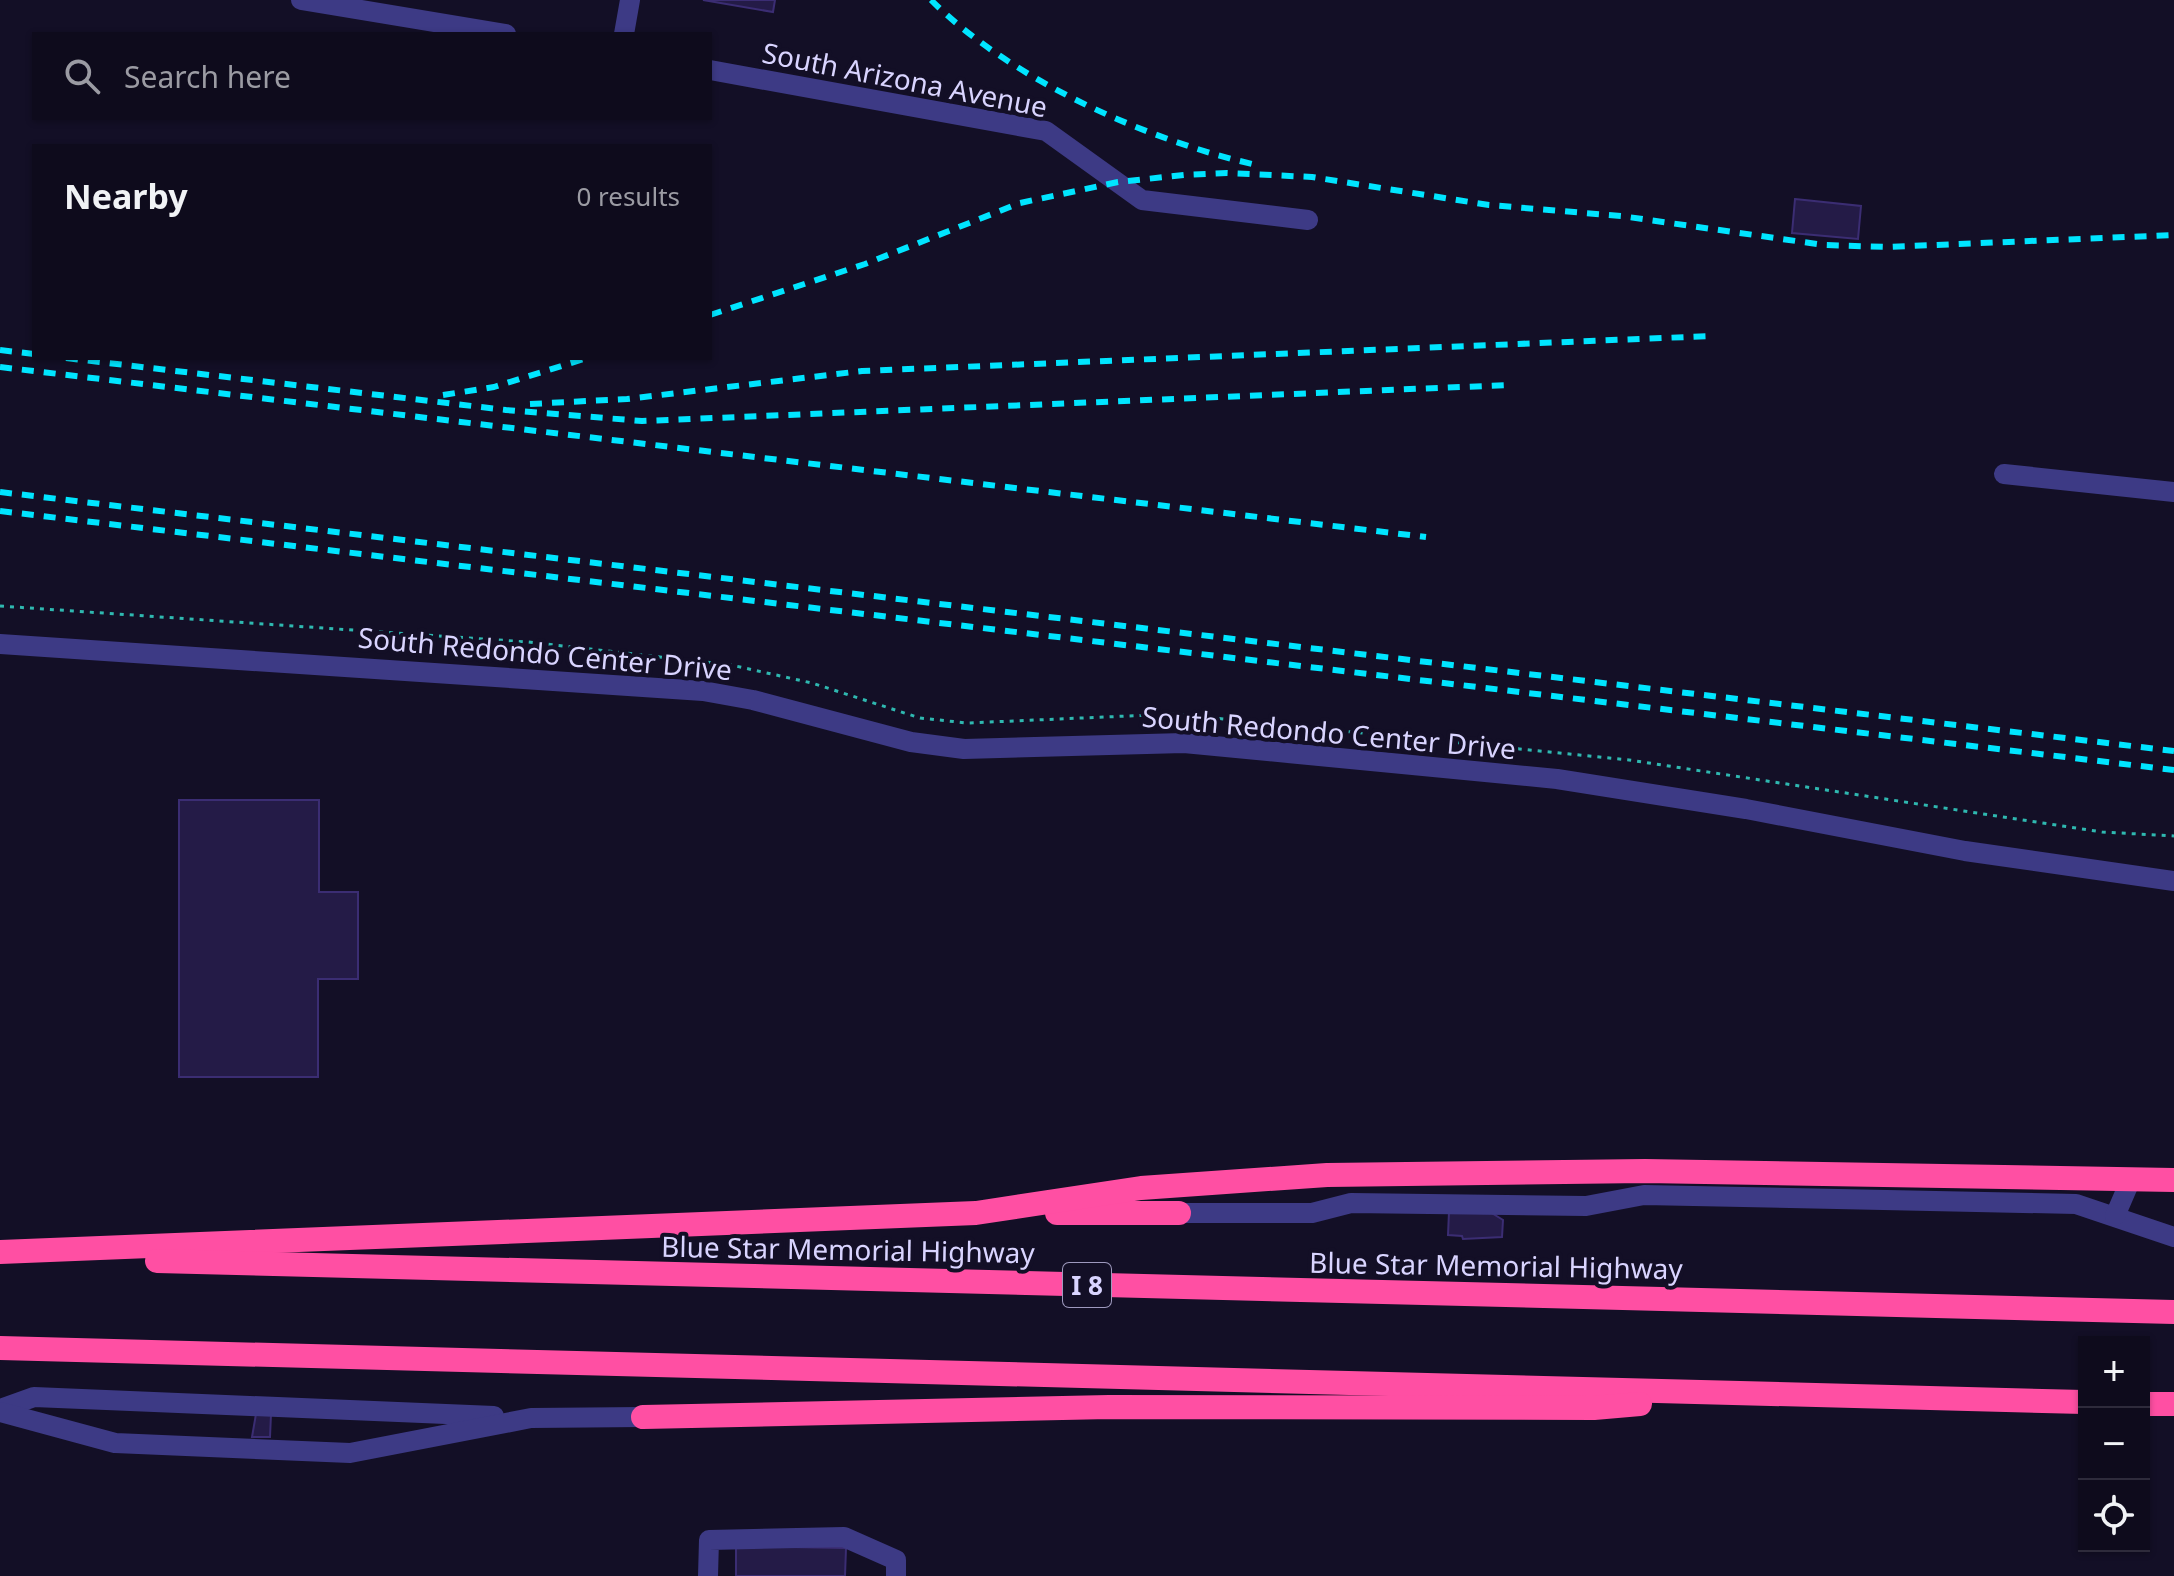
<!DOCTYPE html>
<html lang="en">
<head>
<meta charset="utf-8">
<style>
	:root { --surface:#0e0b1c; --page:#171425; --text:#f1f3f6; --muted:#9b9ba3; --line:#2e2b3b }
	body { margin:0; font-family:"Noto Sans",sans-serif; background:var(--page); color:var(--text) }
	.controls { position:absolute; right:24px; bottom:24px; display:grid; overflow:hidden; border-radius:0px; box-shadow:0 2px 6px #0004 }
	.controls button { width:72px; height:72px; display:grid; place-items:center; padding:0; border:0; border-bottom:2px solid var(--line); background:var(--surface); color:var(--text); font:40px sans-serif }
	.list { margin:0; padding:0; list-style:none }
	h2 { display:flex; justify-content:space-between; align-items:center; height:104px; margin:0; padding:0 32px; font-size:34px }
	h2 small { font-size:26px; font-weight:400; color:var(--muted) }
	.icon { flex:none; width:44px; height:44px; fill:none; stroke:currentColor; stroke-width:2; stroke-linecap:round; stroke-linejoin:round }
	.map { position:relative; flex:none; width:2174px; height:1576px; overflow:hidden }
	.search { position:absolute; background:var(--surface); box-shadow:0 2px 6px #0004; left:32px; top:32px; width:680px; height:88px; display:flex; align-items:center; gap:20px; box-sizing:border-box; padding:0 28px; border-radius:0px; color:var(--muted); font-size:30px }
	.panel { position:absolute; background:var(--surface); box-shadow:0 2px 6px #0004; left:32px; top:144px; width:680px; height:216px; border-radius:0px }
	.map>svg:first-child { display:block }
</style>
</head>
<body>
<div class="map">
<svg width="2174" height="1576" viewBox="0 0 2174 1576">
	<rect width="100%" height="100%" fill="#130f26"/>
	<g fill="#241b47" stroke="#3b2d73" stroke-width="2">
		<path d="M703,0h72l-2,12z"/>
		<path d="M1795,199l66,7 -3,33 -66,-6z"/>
		<path d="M179,800h140v92h39v87h-40v98h-139z"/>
		<path d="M1449,1212h41l13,8 -1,17 -39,2 -1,-3 -14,-1z"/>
		<path d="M256,1414h15l-1,23h-18z"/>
		<path d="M736,1546l110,2 -1,28h-109z"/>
	</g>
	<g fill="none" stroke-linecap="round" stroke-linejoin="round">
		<path stroke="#2fb8b0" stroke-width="3" stroke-dasharray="4 6" stroke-linecap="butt" d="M0,606l528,36 203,23 81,18 108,35 47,5 207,-9 455,46 473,72 72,4"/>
		<g stroke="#3d3a85" stroke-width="20">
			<path d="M301,0l205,34"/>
			<path d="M624,34l6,-34"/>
			<path d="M710,70l336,61 96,69 166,20"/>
			<path d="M2004,474l170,18"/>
			<path d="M0,644l703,47 50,9 158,42 53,7 220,-6 373,36 189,30 219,42 209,30"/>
			<path d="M1179,1213h133l39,-10 235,3 58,-11 432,9 98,33"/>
			<path d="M2115,1216l16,-37"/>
			<path d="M0,1409l34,-12 460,19"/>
			<path d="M0,1412l115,31 235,10 181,-35 112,-1"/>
			<path d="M708,1576l1,-36 135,-3 52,23v16"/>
		</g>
		<g stroke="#ff4fa3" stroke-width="24">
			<path d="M1057,1213h122"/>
			<path d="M0,1252l976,-39 165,-25 186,-13 318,-4 529,9"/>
			<path d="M157,1261l2017,51"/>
			<path d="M0,1348l2084,54"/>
			<path d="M2144,1404h30"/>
			<path d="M643,1417l466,-10 485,1 46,-4"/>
		</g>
		<g stroke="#00e5ff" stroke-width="6" stroke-dasharray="12 10" stroke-linecap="butt">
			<path d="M931,0c81,81 220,142 330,166"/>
			<path d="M710,315l155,-51 155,-61 98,-21 66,-7 43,-2 85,4 177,28 132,11 203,29 63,2 287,-12"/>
			<path d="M0,350l34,4"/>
			<path d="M66,358l440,52 136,11 867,-36"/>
			<path d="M0,367l1426,170"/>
			<path d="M443,395l51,-8 93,-29"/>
			<path d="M530,404l97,-5 235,-28 849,-35"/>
			<path d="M0,492l2174,259"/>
			<path d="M0,511l2174,259"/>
		</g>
	</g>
	<g text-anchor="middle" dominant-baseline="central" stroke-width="8" stroke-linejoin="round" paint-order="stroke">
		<rect fill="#130f26" stroke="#9e99be" stroke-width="2" x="1063" y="1263" width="48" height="44" rx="6"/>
		<g font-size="26" font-weight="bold" fill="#d9d4ff">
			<text x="1087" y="1285">I 8</text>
		</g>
		<g font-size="28" fill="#d9d4ff" stroke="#130f26">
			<text transform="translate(905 79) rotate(11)">South Arizona Avenue</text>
			<text transform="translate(545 653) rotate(5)">South Redondo Center Drive</text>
			<text transform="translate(1329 732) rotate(5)">South Redondo Center Drive</text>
			<text transform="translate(848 1249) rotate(1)">Blue Star Memorial Highway</text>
			<text transform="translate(1496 1265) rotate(1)">Blue Star Memorial Highway</text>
		</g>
	</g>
</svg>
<div class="controls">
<button>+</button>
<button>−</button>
<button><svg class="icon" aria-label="locate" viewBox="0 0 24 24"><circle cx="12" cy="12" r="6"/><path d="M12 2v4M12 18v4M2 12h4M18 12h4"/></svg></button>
</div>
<div class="search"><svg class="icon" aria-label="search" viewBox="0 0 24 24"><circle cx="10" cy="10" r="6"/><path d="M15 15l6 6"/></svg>Search here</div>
<section class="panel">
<h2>Nearby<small>0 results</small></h2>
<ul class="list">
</ul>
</section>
</div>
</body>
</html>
